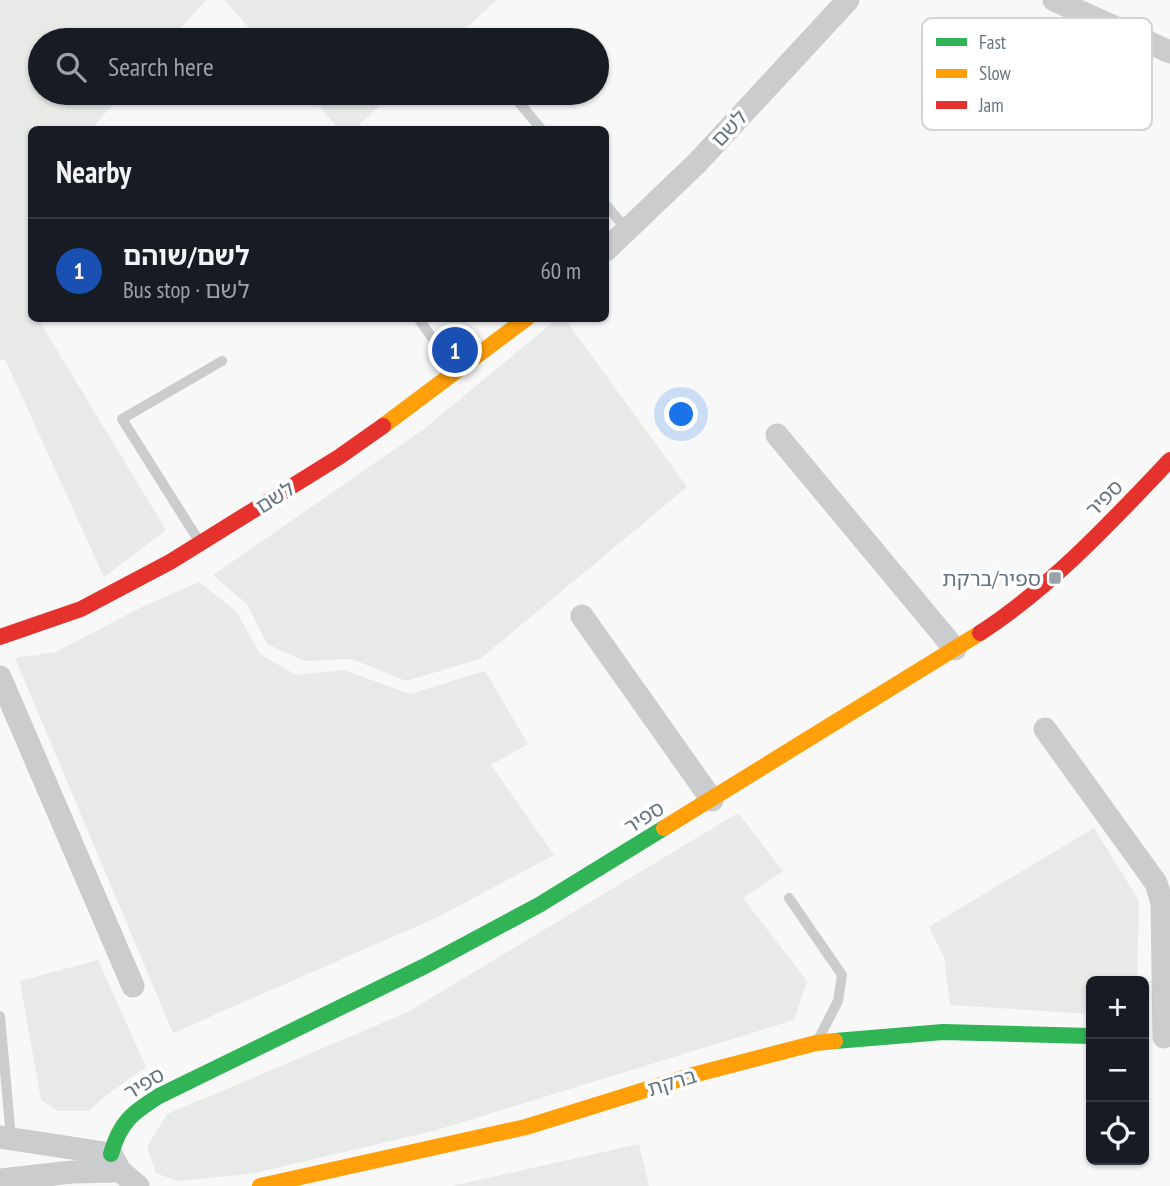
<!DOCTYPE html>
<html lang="en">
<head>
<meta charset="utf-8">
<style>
	:root { --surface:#171b24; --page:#242831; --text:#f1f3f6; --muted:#9ea1a6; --line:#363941; --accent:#b45309 }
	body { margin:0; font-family:"PT Sans Narrow","Noto Sans Hebrew",sans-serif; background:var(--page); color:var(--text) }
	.controls { position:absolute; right:21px; bottom:21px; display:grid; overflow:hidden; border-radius:10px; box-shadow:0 2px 5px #0004 }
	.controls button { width:63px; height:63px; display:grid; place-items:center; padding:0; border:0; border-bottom:2px solid var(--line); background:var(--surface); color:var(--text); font:35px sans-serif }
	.you { position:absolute; left:682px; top:415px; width:24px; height:24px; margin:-18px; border:5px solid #fff; border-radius:50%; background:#1a73e8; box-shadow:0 0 0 10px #1a73e833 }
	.badge { display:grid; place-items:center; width:46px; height:46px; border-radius:50%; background:var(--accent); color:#fff; font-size:23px; font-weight:700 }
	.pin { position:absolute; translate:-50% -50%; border:4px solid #fff; box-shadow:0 2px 7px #0006 }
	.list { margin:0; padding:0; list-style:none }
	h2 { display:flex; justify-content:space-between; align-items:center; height:91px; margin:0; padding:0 28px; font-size:30px }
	h2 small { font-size:23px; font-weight:400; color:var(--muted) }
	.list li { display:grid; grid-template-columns:46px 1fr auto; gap:21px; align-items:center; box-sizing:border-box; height:105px; padding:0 28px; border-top:2px solid var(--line) }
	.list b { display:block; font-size:26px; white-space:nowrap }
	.list p { margin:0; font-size:23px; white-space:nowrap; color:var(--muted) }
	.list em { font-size:23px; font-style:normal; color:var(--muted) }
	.icon { flex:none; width:38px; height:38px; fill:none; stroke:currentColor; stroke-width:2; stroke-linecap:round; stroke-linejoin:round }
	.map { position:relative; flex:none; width:1170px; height:1186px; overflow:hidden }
	.search { position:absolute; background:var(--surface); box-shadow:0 2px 5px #0004; left:28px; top:28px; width:581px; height:77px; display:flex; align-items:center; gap:18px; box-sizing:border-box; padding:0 24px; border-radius:38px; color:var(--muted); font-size:26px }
	.panel { position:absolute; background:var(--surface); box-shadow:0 2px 5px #0004; left:28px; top:126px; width:581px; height:196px; border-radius:10px }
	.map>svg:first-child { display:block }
</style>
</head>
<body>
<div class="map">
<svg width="1170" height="1186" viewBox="0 0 1170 1186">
	<rect width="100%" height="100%" fill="#f8f8f8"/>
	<g fill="#e7eae6">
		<path d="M0,0h206l-36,40h-130v53h83l-32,36 -59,1v188l6,1 128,211 -62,47 -99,-218 -5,1z"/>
		<path d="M224,0h273l-45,40h-192z"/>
		<path d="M307,93h-1h88l-41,37 -14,-1z"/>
		<path d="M558,318l7,1 122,168 -207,172 -74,22 -54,-22 -48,2 -37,-17 -20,-40 -34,-29 211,-146z"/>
		<path d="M199,582l37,29 24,43 36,21 48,-5 66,24 75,-23 43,73 -37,21 63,90 -116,62 -265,116 -158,-375 41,-6 82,-43z"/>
		<path d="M738,813l45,58 -40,27 64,83 -13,39 -357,110 -186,44 -74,7 -21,-8 -9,-26 20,-33 239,-101z"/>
		<path d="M1094,828l45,73 -2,80h-46v33l-141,-9 -6,-48 -15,-30z"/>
		<path d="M98,960l48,107 -38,27 -20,17h-30l-17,-11 -21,-119z"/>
		<path d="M639,1144l10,42h-197z"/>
	</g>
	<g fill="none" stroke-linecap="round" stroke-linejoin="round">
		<g stroke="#cbcccd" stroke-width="10">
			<path d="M511,93l31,37"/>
			<path d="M606,205l21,25"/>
			<path d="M418,318l37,52"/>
			<path d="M199,541l-77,-122 100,-58"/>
			<path d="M789,898l53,77 -4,26 -19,37"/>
			<path d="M0,1016l11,122"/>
		</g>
		<g stroke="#cbcccd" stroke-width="23">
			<path d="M1054,0l116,52"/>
			<path d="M606,250l91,-87 151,-163"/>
			<path d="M777,435l178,214"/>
			<path d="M582,616l130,184"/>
			<path d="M0,677l133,309"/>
			<path d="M1045,729l111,154 6,20 2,134"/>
			<path d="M0,1137l111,17 9,17 18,15"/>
			<path d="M0,1180l72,-8 48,-1"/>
		</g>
		<g stroke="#30b455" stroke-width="16">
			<path d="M835,1041l108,-9 148,4"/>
			<path d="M111,1154c9,-32 21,-41 48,-58l266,-130 114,-61 125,-77"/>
		</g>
		<g stroke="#ff9f0a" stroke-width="16">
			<path d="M383,426l144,-108"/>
			<path d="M664,828l316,-195"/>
			<path d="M260,1186l266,-59 167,-52 123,-32 19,-2"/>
		</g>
		<g stroke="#e5322d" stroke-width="16">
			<path d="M980,633c72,-47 131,-111 190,-173"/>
			<path d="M0,637l81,-28 89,-47 169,-105 44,-31"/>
		</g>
	</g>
	<rect fill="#99a2aa" stroke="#fff" stroke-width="2.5" x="1048" y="571" width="14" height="14" rx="3.5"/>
	<g text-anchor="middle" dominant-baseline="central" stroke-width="7" stroke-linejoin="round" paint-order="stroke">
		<g font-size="21" fill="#667480" stroke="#fff">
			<text transform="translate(729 128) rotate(-47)">לשם</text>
			<text transform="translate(275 497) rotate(-32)">לשם</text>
			<text transform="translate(1104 498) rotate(-45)">ספיר</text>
			<text transform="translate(644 817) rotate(-32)">ספיר</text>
			<text transform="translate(672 1082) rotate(-17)">ברקת</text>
			<text transform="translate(144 1083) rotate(-31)">ספיר</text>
		</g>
		<g font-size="21" fill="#667480" stroke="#fff" text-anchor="end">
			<text x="1041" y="578">ספיר/ברקת</text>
		</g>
	</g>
	<rect x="922" y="18" width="230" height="112" rx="10" fill="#fff" stroke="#d1d5d9" stroke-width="2"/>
	<rect x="936" y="38" width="31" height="8" fill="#30b455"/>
	<rect x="936" y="69" width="31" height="9" fill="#ff9f0a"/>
	<rect x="936" y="101" width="31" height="8" fill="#e5322d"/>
	<g font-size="19" fill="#667480">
		<text x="979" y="49">Fast</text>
		<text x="979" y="80">Slow</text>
		<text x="979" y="112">Jam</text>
	</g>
</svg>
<div class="controls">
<button>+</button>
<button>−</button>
<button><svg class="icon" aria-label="locate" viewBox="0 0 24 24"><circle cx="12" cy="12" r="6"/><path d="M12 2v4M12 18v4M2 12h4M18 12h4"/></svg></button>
</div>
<div class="you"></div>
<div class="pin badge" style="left:455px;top:350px;background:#1a4fb4">1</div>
<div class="search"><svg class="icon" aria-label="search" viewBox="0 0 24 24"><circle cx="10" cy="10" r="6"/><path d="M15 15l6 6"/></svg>Search here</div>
<section class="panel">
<h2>Nearby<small></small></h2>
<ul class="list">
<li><span class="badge" style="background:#1a4fb4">1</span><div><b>לשם/שוהם</b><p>Bus stop · לשם</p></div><em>60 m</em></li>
</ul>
</section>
</div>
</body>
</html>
